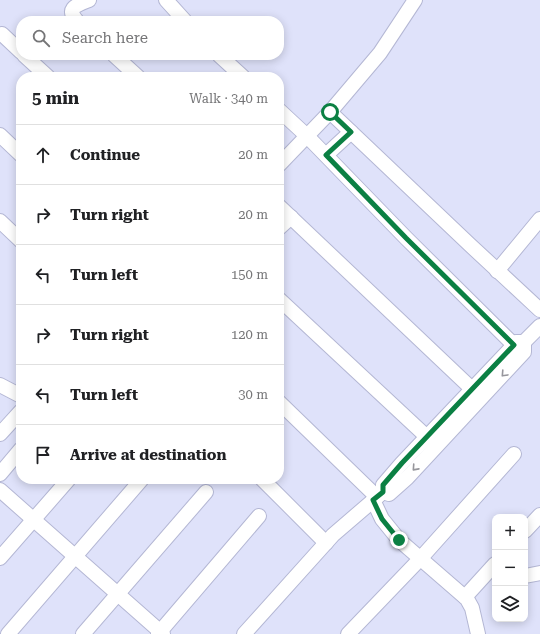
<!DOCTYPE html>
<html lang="en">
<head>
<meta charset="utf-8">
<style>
	:root { --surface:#fff; --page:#f2f2f2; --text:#202124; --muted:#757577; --line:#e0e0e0 }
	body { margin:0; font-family:"Roboto Serif",serif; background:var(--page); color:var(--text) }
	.controls { position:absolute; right:12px; bottom:12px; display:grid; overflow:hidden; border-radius:8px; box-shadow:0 2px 10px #0003 }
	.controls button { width:36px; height:36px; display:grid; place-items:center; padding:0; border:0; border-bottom:1px solid var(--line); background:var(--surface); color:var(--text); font:20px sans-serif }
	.stop { position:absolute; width:12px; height:12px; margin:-9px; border:3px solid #0b8043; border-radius:50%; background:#fff }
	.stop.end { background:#0b8043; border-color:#fff; box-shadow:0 1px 4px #0008 }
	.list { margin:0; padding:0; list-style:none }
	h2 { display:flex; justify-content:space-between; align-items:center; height:52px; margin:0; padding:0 16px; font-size:17px }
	h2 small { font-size:13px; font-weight:400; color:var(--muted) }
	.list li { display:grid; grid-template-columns:26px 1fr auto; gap:12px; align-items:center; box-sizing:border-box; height:60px; padding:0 16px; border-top:1px solid var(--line) }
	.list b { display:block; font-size:15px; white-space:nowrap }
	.list em { font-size:13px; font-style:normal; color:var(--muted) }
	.icon { flex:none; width:22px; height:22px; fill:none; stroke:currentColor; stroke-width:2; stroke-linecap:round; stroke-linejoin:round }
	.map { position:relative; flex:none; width:540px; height:634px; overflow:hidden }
	.search { position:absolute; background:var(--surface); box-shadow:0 2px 10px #0003; left:16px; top:16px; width:268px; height:44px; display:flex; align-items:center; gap:10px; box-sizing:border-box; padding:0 14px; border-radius:16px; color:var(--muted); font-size:15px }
	.panel { position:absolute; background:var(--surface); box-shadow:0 2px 10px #0003; left:16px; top:72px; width:268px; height:412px; border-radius:16px }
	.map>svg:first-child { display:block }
</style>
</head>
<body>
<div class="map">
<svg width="540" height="634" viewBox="0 0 540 634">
	<rect width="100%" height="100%" fill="#dfe2fa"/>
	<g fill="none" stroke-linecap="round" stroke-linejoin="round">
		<g stroke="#b4b7d4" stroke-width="16">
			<g id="minor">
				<path d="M166,0l19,21"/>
				<path d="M77,21c-12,-13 0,-16 12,-21"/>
				<path d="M2,34l19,18"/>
				<path d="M24,55l24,22"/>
				<path d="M114,55l24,22"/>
				<path d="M219,55l24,22"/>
				<path d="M279,110l28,26 99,102 108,107"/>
				<path d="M330,112l139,132 71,66"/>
				<path d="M0,135l21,20"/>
				<path d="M326,155l25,-23"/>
				<path d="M279,165l51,-53 50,-59 35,-53"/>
				<path d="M279,206l193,183"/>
				<path d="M0,221l21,20"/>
				<path d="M279,228l12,-11"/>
				<path d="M497,271l43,-52"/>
				<path d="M279,299l148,138"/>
				<path d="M0,385l21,11"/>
				<path d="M279,402l98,95"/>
				<path d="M0,434l21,-23"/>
				<path d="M0,474l21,-25"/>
				<path d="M262,479l64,64"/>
				<path d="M0,490l163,144"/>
				<path d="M383,492l6,2 18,-16 117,-126v-10l16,-16"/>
				<path d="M373,500l9,19 17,21 68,59 5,9 6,26"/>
				<path d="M525,531l15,-16"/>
				<path d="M0,558l69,-79"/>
				<path d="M525,576l15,-3"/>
				<path d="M465,597l30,-33"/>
				<path d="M8,634l134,-155"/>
				<path d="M83,634l123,-142"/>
				<path d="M158,634l101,-118"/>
				<path d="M244,634l89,-99 50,-43v-7l19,-22 112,-118 2,-3h8"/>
				<path d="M348,634l72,-75 94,-105"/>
			</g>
		</g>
		<use href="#minor" stroke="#fff" stroke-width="14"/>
	</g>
	<defs><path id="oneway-chevron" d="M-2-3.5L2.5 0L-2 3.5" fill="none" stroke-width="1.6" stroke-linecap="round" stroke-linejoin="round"/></defs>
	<g stroke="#96969c">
		<use href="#oneway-chevron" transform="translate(504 374) rotate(133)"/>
		<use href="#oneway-chevron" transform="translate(415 468) rotate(132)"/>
	</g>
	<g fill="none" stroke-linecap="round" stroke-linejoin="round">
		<path stroke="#0b8043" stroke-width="5" d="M330,112l21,20 -25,23 80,83 108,107 -112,118 -19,22v7l-10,8 9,19 17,21"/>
	</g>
</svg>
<div class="controls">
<button>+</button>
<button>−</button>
<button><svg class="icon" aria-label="layers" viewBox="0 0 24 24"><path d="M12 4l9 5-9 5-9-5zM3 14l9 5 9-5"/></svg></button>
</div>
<div class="stop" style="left:330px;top:112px"></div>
<div class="stop end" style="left:399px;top:540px"></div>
<div class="search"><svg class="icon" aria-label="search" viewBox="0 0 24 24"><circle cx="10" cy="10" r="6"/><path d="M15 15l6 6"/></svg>Search here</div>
<section class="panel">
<h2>5 min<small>Walk · 340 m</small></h2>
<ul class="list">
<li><svg class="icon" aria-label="ahead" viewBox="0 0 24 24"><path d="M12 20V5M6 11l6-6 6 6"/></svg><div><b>Continue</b></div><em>20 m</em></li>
<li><svg class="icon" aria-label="right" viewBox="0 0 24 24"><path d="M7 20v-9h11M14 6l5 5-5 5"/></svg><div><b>Turn right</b></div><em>20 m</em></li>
<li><svg class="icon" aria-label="left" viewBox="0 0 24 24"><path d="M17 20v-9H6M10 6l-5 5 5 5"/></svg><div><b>Turn left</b></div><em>150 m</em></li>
<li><svg class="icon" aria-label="right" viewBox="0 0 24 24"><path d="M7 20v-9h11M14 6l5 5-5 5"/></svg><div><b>Turn right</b></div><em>120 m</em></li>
<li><svg class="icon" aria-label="left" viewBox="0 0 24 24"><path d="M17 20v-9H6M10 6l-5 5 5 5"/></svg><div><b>Turn left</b></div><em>30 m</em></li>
<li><svg class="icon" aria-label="arrive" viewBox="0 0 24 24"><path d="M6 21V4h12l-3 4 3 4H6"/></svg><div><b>Arrive at destination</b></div></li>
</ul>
</section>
</div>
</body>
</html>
